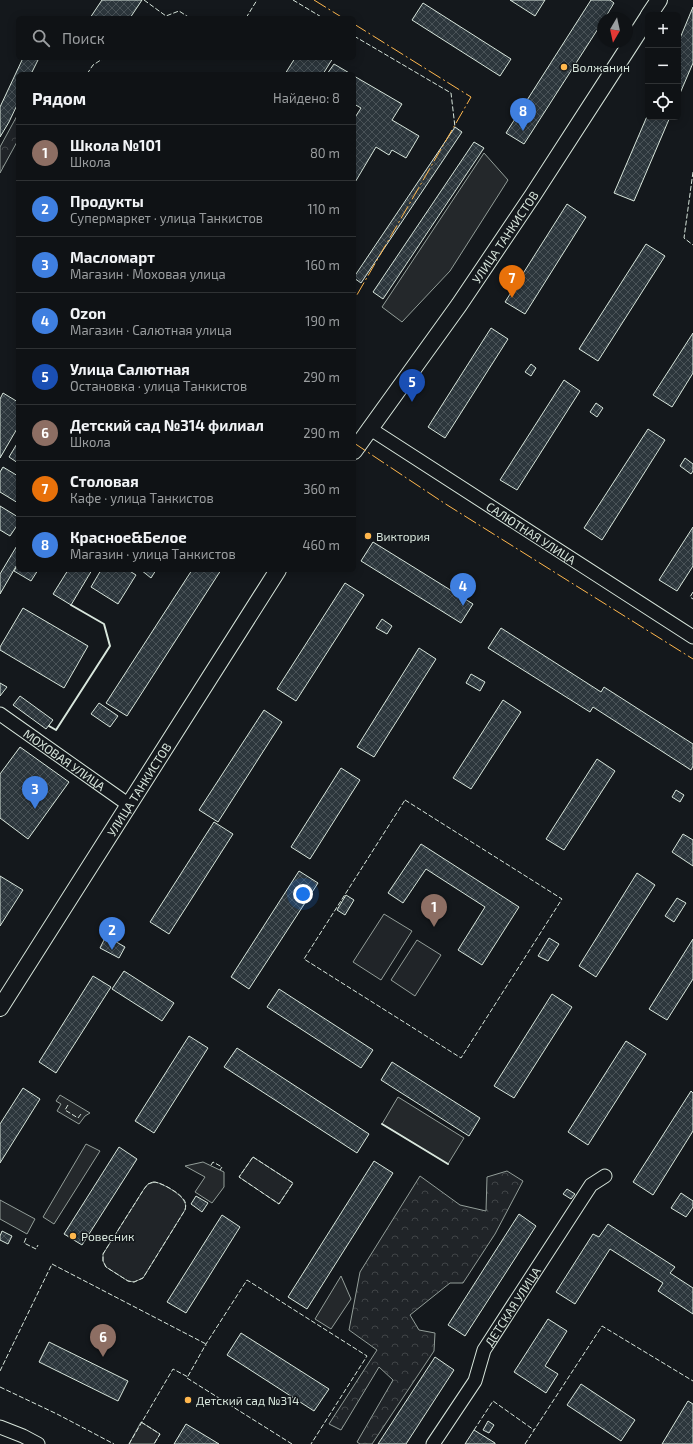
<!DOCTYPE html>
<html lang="ru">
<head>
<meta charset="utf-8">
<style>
	:root { --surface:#0f1215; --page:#181b1e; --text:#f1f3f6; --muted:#9b9ea0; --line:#2f3234; --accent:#ffb74d }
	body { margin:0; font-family:"Exo 2",sans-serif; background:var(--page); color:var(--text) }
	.controls { position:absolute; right:12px; top:12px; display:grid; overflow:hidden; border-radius:6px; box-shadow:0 2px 10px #0003 }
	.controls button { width:36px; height:36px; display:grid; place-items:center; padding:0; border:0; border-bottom:1px solid var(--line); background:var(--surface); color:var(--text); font:20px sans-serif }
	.compass { position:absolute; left:597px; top:12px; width:36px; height:36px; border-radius:50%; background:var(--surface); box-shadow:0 2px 10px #0003; rotate:189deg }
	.you { position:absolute; left:303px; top:894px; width:14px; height:14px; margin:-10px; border:3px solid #fff; border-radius:50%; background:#1a73e8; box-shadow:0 0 0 6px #1a73e833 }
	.badge { display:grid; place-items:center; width:26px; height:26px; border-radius:50%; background:var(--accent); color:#fff; font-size:13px; font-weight:700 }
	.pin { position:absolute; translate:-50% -33px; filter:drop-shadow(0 1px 2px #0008) }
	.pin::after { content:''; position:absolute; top:21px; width:14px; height:12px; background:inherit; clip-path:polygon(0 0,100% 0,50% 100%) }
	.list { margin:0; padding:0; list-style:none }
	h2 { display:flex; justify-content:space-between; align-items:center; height:52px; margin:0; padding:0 16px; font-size:17px }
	h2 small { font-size:13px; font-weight:400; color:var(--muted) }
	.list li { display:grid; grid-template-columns:26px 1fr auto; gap:12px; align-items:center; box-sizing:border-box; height:56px; padding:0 16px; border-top:1px solid var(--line) }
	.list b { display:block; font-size:15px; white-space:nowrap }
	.list p { margin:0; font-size:13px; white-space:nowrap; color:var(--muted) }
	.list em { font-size:13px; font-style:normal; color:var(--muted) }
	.icon { flex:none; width:22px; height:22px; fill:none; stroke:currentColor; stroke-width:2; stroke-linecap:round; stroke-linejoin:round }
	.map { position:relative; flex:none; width:693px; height:1444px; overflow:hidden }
	.search { position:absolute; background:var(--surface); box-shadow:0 2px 10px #0003; left:16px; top:16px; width:340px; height:44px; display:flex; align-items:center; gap:10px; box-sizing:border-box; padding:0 14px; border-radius:6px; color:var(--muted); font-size:15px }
	.panel { position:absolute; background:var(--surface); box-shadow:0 2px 10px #0003; left:16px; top:72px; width:340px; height:500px; border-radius:6px }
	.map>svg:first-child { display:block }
</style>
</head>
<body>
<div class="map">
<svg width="693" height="1444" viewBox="0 0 693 1444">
	<defs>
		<pattern id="forest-crowns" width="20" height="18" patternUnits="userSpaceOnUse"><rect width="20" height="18" fill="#202428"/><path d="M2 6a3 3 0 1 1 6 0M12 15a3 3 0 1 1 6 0" fill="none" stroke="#404447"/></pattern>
		<pattern id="building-cross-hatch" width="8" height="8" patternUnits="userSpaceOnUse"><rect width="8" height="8" fill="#2c363c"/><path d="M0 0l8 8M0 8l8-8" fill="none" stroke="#4a5358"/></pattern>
	</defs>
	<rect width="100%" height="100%" fill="#14181c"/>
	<g fill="#202428" stroke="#939e99">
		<path d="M384,914l28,17 -31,49 -28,-18z"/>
		<path d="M417,940l24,15 -26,41 -24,-16z"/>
		<path d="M253,1157l40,26 -14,21 -40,-27z"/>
		<path d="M155,1182c7,1 26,12 29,19 2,3 2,6 1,9l-42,68 -9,4 -6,-1 -22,-14 -3,-6v-7l41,-65 4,-5z"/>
	</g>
	<g fill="url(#forest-crowns)" stroke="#939e99">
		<path d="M18,114v26l-18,33v-26z"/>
		<path d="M507,1171l16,10 -28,53 -32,49h-13l-40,32 9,15 16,3 -1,18 -62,93h-12l-3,-2 36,-62 -14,-13 -38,63 -12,-6 48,-74 -28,-20 11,-58 60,-96 40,29 26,6 1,-34z"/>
	</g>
	<g fill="#24282b" stroke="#939e99">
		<path d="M484,153l24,27 -58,91 -48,51 -20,-15z"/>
		<path d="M60,1095l30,18 -5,3 -6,8 -22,-13 4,-7 -5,-3z"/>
		<path d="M398,1097l66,41 -16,26 -66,-40z"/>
		<path d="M86,1144l14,7 -46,73 -11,-7z"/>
		<path d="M203,1162l21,10v15l-12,16 -17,-11 10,-15 -20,-11z"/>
		<path d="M0,1200l35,19 -8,15 -27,-15z"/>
		<path d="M341,1276l10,23 -20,30 -16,-10z"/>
		<path d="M141,1422l19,12 -6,10h-25z"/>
	</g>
	<g fill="url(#building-cross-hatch)" stroke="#d8e6dc">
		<path d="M102,0h40l-12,18h-40z"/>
		<path d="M510,0h35l-10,16z"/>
		<path d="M591,0h19l4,3 -9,15h-2v3l-79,123 -18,-11z"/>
		<path d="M423,3l88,56 -11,17 -88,-56z"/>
		<path d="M693,7v56l-15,35v-55z"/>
		<path d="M23,58h16l-8,16h-13v29l-9,19 -9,15v-30z"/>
		<path d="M295,58h38l-10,16h-38z"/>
		<path d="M334,64l17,10h-24z"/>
		<path d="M354,76l48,28 -10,16 27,16 -13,22 -14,-8 -3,5 -13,-8 -22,37v-65l7,-11 -7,-4z"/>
		<path d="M648,114v3h22l-36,84 -20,-8z"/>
		<path d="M455,127l7,5 -101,151 -7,-5v-1z"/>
		<path d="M474,142l10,6 -101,151 -10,-7z"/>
		<path d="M567,204l19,13 -61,97 -20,-12z"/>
		<path d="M646,244l19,12 -67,105 -19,-12z"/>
		<path d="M491,328l17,11 -63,99 -17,-11z"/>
		<path d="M693,333v40l-21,34 -19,-12z"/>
		<path d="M531,364l5,4 -5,8 -6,-4z"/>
		<path d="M564,380l16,11 -63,99 -17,-10z"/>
		<path d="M3,393l15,9v25l-18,31v-59z"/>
		<path d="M596,403l7,5 -6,9 -7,-5z"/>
		<path d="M648,429l17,11 -63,100 -18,-12z"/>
		<path d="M18,442v21l-9,-6z"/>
		<path d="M685,458l8,6v7l-2,3 -11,-8z"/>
		<path d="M3,467l15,9v27l-18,-11v-20z"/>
		<path d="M0,506l18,11v7l-8,12 -10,-6z"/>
		<path d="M693,527v39l-16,25 -18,-11z"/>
		<path d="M373,542l100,62 -12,19 -100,-62z"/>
		<path d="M18,544v19l-18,31v-20z"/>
		<path d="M18,564v6h20l-7,11 -17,-10z"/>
		<path d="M68,570h24l-21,35 -18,-11z"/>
		<path d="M101,570h27l8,5 -18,29 -27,-17z"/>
		<path d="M141,570h15l-5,8z"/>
		<path d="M192,570h29l-94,146 -21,-13z"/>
		<path d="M345,583l19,12 -68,106 -19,-12z"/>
		<path d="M23,608l65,38 -24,42 -64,-38v-3z"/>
		<path d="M382,619l10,7 -5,8 -11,-6z"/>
		<path d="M501,628l100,64 3,-5 89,57v22l-2,4 -98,-63 -3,5 -102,-64z"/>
		<path d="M419,648l17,11 -62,98 -17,-10z"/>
		<path d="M471,674l14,8 -5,9 -14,-8z"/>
		<path d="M0,683l7,4 -7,9z"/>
		<path d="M20,696l33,24 -7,9 -33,-24z"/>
		<path d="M503,700l18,12 -50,77 -18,-11z"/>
		<path d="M99,703l19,13 -8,11 -19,-13z"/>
		<path d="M264,710l18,12 -64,100 -19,-12z"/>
		<path d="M20,747l49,35 -41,57 -28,-21v-44z"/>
		<path d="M597,759l18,12 -51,79 -18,-11z"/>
		<path d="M341,768l19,12 -50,79 -19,-12z"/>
		<path d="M676,790l8,5 -4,7 -8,-5z"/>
		<path d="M214,822l19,12 -64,100 -19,-12z"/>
		<path d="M683,834l10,6v26l-21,-14z"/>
		<path d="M421,844l98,63 -37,58 -24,-15 27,-43 -59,-38 -23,34 -15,-10z"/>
		<path d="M299,871l19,12 -69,106 -18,-12z"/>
		<path d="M637,873l18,12 -59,92 -17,-11z"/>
		<path d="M0,876l23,14 -23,36z"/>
		<path d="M346,895l8,5 -9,15 -8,-5z"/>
		<path d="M677,898l9,5 -12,19 -9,-6z"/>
		<path d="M106,936l19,11 -6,11 -19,-10z"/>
		<path d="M549,938l10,6 -11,17 -10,-5z"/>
		<path d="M693,939v40l-26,41 -18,-11z"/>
		<path d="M124,971l50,32 -12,18 -50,-32z"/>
		<path d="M93,976l18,11 -55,86 -17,-11z"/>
		<path d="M279,989l94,61 -12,18 -94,-61z"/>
		<path d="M552,994l20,13 -58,91 -20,-12z"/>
		<path d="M189,1036l19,12 -54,85 -19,-12z"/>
		<path d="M626,1041l20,13 -58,91 -20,-13z"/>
		<path d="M237,1048l132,86 -12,19 -133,-86z"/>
		<path d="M392,1062l88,56 -11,18 -88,-56z"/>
		<path d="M23,1088l17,11 -40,64v-39z"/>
		<path d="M691,1091l2,2v38l-40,64 -20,-13z"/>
		<path d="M119,1147l18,12 -55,86 -18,-11z"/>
		<path d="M374,1161l19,12 -86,136 -19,-12z"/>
		<path d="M567,1189l8,5 -4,5 -8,-5z"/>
		<path d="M681,1193l12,8v6l-7,10 -15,-9z"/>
		<path d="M196,1196l12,7 -6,9 -11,-8z"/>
		<path d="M519,1214l17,12 -71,110 -17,-11z"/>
		<path d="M222,1215l18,12 -54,86 -19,-11z"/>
		<path d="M608,1224l67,43 -5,6 23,15v26l-35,-23 5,-8 -53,-34 -35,55 -19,-12 37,-58 6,3z"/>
		<path d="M2,1231l10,5 -4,8 -8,-4v-4z"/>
		<path d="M548,1319l19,12 -22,35 13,8 -12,19 -32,-21z"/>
		<path d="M241,1333l88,56 -15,22 -87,-56z"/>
		<path d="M49,1342l79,39 -10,20 -79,-39z"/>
		<path d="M435,1357l19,13 -48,74h-28z"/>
		<path d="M581,1384l54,36 -14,21 -54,-36z"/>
		<path d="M688,1401l5,3v40h-31z"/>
		<path d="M488,1421l6,4 -5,8 -6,-3z"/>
		<path d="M186,1424l33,20h-45z"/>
		<path d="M474,1430l21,13v1h-30z"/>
	</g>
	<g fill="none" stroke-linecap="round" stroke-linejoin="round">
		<g stroke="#d8e6dc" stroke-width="15">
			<g id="minor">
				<path id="s1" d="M369,428l324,209"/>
				<path id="s2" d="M0,714l129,91"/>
				<path d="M0,1427l23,9 15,8"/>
				<path id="s3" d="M433,1444l42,-63 9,-31 107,-165 14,-9"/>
			</g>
		</g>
		<g stroke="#d8e6dc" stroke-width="18">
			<g id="major">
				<path d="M649,15l10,-15"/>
				<path id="s4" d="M354,451l105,-146 74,-110 115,-178"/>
				<path id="s5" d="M0,1008l278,-438"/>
			</g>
		</g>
		<use href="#minor" stroke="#14181c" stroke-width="13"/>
		<use href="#major" stroke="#14181c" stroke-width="16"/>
		<g stroke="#d8e6dc" stroke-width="1" stroke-dasharray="5 2" stroke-linecap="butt">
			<path d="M144,0l22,16 13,-5 11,7"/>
			<path d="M293,0l30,18"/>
			<path d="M246,18l11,-18"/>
			<path d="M354,36l97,57 4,34"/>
			<path d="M87,74l6,-9 11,-7"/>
			<path d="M693,172l-9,66 9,7"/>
			<path d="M693,592l-3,5 3,2"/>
			<path d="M405,800l157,99 -101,159 -157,-99z"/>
			<path d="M68,1105l-3,5 13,8 3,-4"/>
			<path d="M253,1157l40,26 -14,21 -40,-27z"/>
			<path d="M211,1165l2,-3 9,5 -2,3"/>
			<path d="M153,1182c8,0 27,11 31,18 2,3 2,6 1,10l-42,68 -9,4 -6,-1 -22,-14 -3,-6v-7l41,-65 4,-5z"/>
			<path d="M26,1238l-2,5 12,6 2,-4"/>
			<path d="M0,1371l52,-107 154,80v2"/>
			<path d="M0,1387l57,27 57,30"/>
			<path d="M141,1422l19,12 -6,10"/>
			<path d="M474,1430l19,-29 41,29"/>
			<path d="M129,1444l44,-75 15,8"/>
			<path d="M292,1444l-105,-66 19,-34 41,-64 120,76 -56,88"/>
			<path d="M525,1444l77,-118 91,55"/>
		</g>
		<g stroke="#d8e6dc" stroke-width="2">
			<path d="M49,726l7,4 54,-84 -6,-22 -33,-19"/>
			<path d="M382,1124l66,40"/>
		</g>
		<g stroke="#ffb74d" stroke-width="1" stroke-dasharray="14 3 2 3" stroke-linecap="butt">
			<path d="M314,0l29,18"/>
			<path d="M354,24l117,73 -117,203"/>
			<path d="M354,443l90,60 249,156"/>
		</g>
	</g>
	<g fill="#ffb74d" stroke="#14181c" stroke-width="1.5">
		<circle cx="564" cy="67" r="4"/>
		<circle cx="368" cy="536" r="4"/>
		<circle cx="73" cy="1236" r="4"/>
		<circle cx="188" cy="1400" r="4"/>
	</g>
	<g text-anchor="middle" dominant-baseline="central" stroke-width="3" stroke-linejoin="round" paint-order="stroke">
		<g font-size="12" fill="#d8e6dc" stroke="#14181c" text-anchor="start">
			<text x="572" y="67">Волжанин</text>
			<text x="376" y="536">Виктория</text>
			<text x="81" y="1236">Ровесник</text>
			<text x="196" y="1400">Детский сад №314</text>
		</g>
		<g font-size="12" fill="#d8e6dc" stroke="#14181c">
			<text stroke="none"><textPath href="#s4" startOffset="262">УЛИЦА ТАНКИСТОВ</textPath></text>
			<text stroke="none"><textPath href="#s1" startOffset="193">САЛЮТНАЯ УЛИЦА</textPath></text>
			<text stroke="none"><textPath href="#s2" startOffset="79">МОХОВАЯ УЛИЦА</textPath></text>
			<text stroke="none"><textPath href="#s5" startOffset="259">УЛИЦА ТАНКИСТОВ</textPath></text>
			<text stroke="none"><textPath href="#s3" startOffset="160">ДЕТСКАЯ УЛИЦА</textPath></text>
		</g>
	</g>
</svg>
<div class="controls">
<button>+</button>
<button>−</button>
<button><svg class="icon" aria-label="locate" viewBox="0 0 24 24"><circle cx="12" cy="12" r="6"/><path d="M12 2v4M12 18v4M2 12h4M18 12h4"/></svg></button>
</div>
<svg class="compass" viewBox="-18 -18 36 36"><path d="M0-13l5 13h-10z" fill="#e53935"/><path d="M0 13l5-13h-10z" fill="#9b9ea0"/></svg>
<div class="you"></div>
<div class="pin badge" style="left:434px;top:927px;background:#8d6e63">1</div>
<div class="pin badge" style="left:112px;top:950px;background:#3f7fe0">2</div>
<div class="pin badge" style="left:35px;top:809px;background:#3f7fe0">3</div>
<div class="pin badge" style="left:463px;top:606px;background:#3f7fe0">4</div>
<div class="pin badge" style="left:412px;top:402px;background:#1a4fb4">5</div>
<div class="pin badge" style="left:103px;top:1357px;background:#8d6e63">6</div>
<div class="pin badge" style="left:512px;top:298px;background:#e8710a">7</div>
<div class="pin badge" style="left:523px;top:131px;background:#3f7fe0">8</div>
<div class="search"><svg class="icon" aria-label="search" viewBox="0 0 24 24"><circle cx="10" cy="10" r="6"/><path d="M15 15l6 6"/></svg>Поиск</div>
<section class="panel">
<h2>Рядом<small>Найдено: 8</small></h2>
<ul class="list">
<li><span class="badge" style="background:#8d6e63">1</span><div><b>Школа №101</b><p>Школа</p></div><em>80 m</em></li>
<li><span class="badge" style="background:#3f7fe0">2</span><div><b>Продукты</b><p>Супермаркет · улица Танкистов</p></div><em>110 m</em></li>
<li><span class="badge" style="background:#3f7fe0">3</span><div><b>Масломарт</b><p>Магазин · Моховая улица</p></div><em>160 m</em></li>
<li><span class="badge" style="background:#3f7fe0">4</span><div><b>Ozon</b><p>Магазин · Салютная улица</p></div><em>190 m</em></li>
<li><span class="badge" style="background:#1a4fb4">5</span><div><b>Улица Салютная</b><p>Остановка · улица Танкистов</p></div><em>290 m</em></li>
<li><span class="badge" style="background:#8d6e63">6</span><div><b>Детский сад №314 филиал</b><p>Школа</p></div><em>290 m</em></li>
<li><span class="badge" style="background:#e8710a">7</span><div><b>Столовая</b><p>Кафе · улица Танкистов</p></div><em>360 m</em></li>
<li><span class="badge" style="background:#3f7fe0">8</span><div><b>Красное&amp;Белое</b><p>Магазин · улица Танкистов</p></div><em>460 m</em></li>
</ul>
</section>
</div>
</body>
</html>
